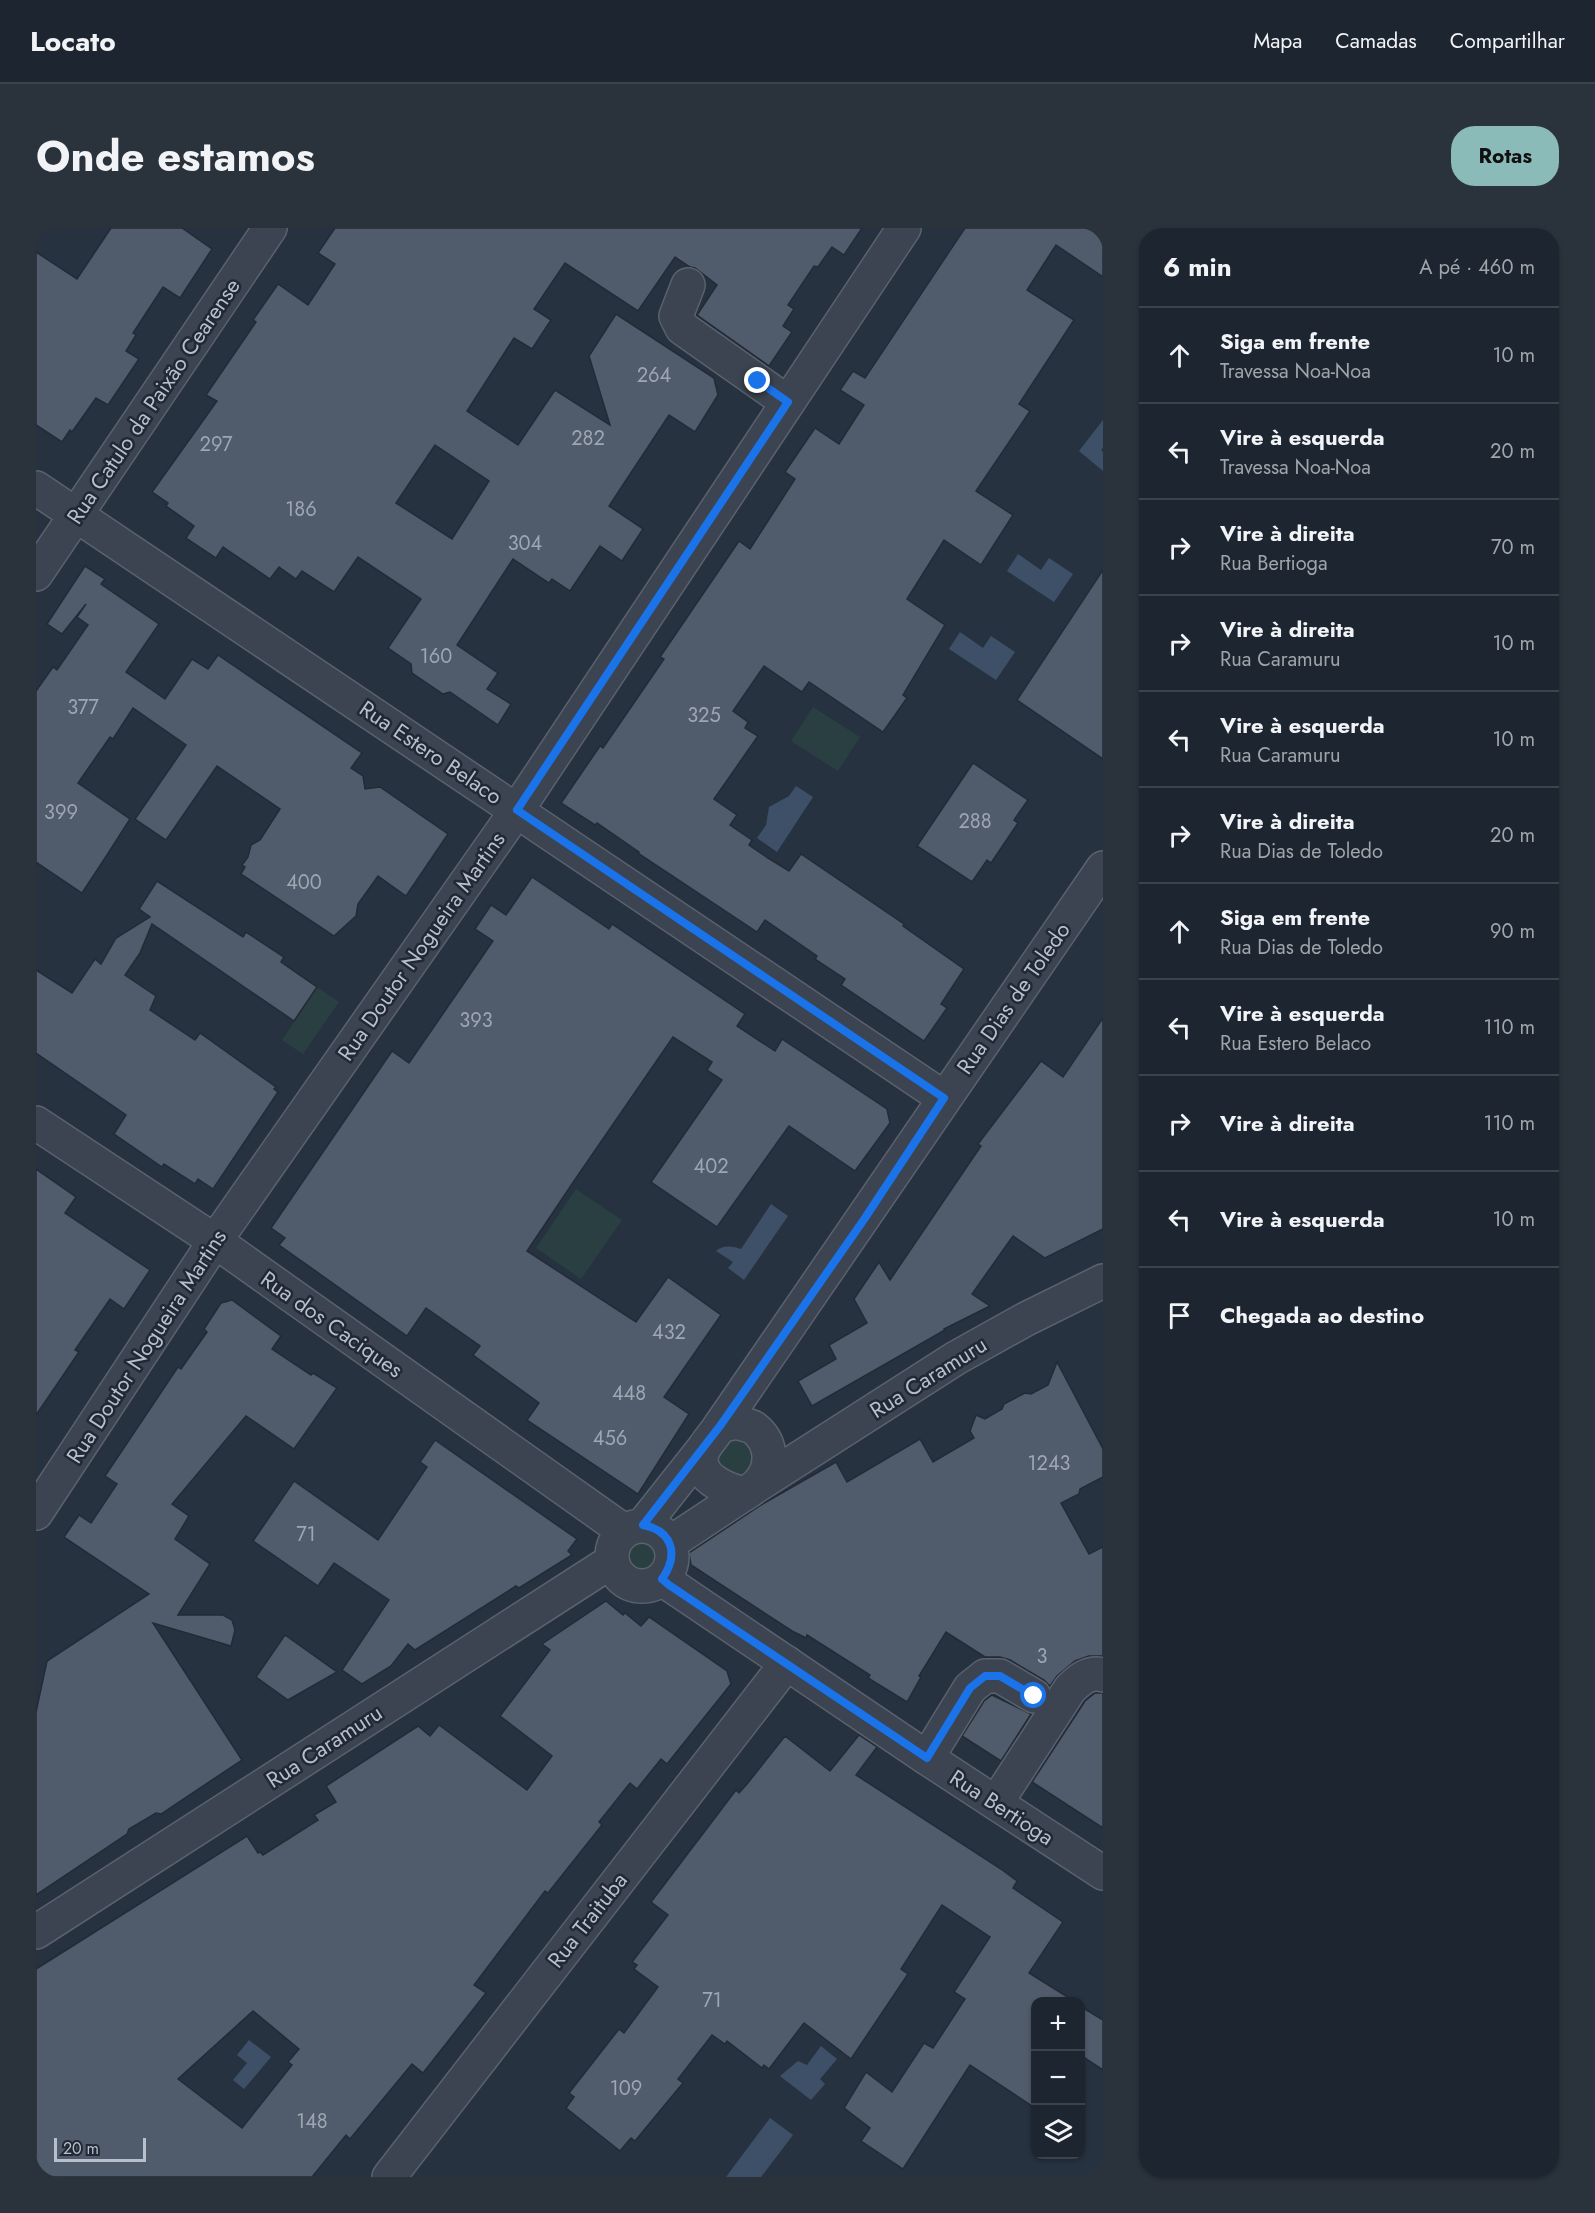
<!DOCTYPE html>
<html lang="pt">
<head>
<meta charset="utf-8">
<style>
	:root { --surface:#1d2630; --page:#2a323c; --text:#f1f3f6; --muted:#a0a5ab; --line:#3b434c; --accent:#8bbbb9 }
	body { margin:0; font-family:Jost,sans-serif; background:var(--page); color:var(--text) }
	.controls { position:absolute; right:18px; bottom:18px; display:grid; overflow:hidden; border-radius:12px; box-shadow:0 2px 4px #0004 }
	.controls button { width:54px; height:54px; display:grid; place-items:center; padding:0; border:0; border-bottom:2px solid var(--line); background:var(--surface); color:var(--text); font:30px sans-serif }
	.scale { position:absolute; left:18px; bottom:15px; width:92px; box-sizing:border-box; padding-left:6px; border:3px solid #b8bfca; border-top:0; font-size:16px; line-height:21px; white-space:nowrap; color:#b8bfca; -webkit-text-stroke:4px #202935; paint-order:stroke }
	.stop { position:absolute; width:18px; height:18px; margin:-14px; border:4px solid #1a73e8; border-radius:50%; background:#fff }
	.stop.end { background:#1a73e8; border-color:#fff; box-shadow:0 2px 6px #0008 }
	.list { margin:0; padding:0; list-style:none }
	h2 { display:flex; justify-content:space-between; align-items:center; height:78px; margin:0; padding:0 24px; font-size:26px }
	h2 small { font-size:20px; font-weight:400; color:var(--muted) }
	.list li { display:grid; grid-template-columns:39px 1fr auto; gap:18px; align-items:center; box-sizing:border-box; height:96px; padding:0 24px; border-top:2px solid var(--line) }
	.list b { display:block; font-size:22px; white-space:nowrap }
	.list p { margin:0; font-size:20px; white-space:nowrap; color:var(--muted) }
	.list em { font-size:20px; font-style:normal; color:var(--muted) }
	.icon { flex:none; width:33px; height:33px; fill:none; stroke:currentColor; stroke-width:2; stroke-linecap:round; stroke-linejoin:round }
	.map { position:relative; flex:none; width:1067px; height:1949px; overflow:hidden; border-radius:24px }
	header { display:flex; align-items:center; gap:36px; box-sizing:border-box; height:84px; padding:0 30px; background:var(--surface); border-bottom:2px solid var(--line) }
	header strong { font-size:28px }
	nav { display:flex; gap:33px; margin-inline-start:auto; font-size:21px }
	.intro { display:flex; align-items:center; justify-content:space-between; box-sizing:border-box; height:144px; padding:0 36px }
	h1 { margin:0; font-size:42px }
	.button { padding:15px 27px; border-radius:24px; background:var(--accent); color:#111; font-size:21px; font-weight:700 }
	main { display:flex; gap:36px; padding:0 36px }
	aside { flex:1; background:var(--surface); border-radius:24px; box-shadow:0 2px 4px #0004 }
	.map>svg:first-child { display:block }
</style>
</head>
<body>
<header>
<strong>Locato</strong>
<nav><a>Mapa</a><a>Camadas</a><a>Compartilhar</a></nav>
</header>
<div class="intro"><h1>Onde estamos</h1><a class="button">Rotas</a></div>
<main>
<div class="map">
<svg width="1067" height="1949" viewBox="0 0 1067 1949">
	<rect width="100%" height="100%" fill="#273240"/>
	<g fill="#293f41">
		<path d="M777,479l47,30 -22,34 -47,-30z"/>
		<path d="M281,759l22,15 -36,52 -21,-14z"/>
		<path d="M540,961l46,31 -41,59 -45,-31z"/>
		<path d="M710,1208l11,18 -9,18 -10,4 -18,-9 -4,-10 9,-19z"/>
		<path d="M612,1306c41,33 -33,64 -28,11z"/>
	</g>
	<g fill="#3d5068">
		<path d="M1067,192v28l-2,2 2,2v19l-24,-20z"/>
		<path d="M982,326l23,16 8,-12 24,16 -19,28 -47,-31z"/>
		<path d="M924,404l23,16 8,-12 24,16 -19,28 -47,-31z"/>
		<path d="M760,558l17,11 -36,55 -20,-14 9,-13 3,-18 20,-11z"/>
		<path d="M735,976l17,12 -44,64 -16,-12 5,-6 -17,-11c7,-6 16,-5 25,-2z"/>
		<path d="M213,1812l22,17 -27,32 -11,-9 14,-17 -10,-8z"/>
		<path d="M785,1818l16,13 -17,20 5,5 -14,16 -31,-24 18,-15 9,4z"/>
		<path d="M734,1890l23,17 -32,42h-35z"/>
	</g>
	<g fill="#505b6b" stroke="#222b37" stroke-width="1.5" fill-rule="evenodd">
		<path d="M75,0h71l30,21 -32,49 -17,-11 -30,46 3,2 -10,16 13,8 -31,46 -12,-7 -24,34 -2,-2 -8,12 -26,-17v-173l41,27z"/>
		<path d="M299,0h527l-18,27 -12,-8 -14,20 -4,-1 -26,39 6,4 -11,17 9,6 -23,34 -72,-51 20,-30 -22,-17 -5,-1 -15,-10 -37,54 -73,-48 -31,46 17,11 -19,29 -18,-11 -47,73 51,34 37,-55 55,35 -21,-69 27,-42 98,64 4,17 -23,37 -26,-17 -60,91 34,23 -21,32 -22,-15 -30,45 -18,-12 -3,4 -36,-24 -56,86 41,28 -11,16 24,15 -13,21 -48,-33 -7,2 -31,-21 -1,-9 -23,-16 33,-49 -63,-42 -24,35 -32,-21 -6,8 -17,-12 -9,12 -47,-32 -7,11 -30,-20 8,-12 -28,-20 2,-3 -16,-11 65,-91 -11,-6 50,-73 -3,-2 25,-36 30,21 27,-41 -17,-11zM399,217l54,36 -37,58 -56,-36z"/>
		<path d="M929,0h138v49l-47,-32 -29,45 47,30 -55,84 11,7 -54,80 37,24 -32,50 -37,-25 -37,59 38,26 -42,70 4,3 -24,34 -74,-50 -7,10 -38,-26 -31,45 15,11 -3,6 13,8 -44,63 23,16 -7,10 22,15 -3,5 19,13 21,13 12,-17 103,70 -1,2 61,43 -23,35 6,4 -23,33 -83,-56 4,-6 -30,-20 2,-3 -52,-36 -8,12 -119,-79 1,-1 -42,-29 -2,2 -34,-22 39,-57 3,2 61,-89 -4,-2 79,-116 11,8 45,-70 -10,-7 30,-44 24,16 25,-39 -24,-15 13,-19 12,7z"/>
		<path d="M49,338l20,13 -4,5 58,40 -33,48 39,27 27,-40 16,10 10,-14 144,98 -11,15 12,8 2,13 15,-2 68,47 -42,62 -28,-20 -20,28 -2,12 -22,20 -93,-62 4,-7 -3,-2 6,-8 3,-12 9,-5 20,-31 -63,-43 -51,74 -31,-21 51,-74 -53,-37 -20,31 -3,-2 -32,46 52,36 -23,36 -25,38 -46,-31v-171l17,-24 4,3 31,-45 -11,-8 9,-13 -24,30 -15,-10z"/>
		<path d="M1067,342v189l-86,-59z"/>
		<path d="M937,535l55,37 -14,20 4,3 -27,40 -4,-3 -15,22 -55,-36z"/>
		<path d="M496,649l77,52 3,-5 133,90 -8,12 38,25 7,-12 105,70 3,14 -35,48 -66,-45 -72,101 -66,-45 71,-102 -15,-10 5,-8 -39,-25 -99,144 -47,70 109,71 32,-45 53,38 -57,82 25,17 -51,80 -111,-74 12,-17 -66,-48 7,-9 -54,-38 -19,28 -128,-91 6,-7 -14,-10 121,-177 17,12 84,-122 -18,-12 16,-24 15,10z"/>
		<path d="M121,653l86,56 3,-5 38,25 -3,5 36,25 -23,34 -142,-97 -12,29 -15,22 31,21 -6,14 45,30 5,-7 76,54 -2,2 4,3 -65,97 -15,-10 -3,5 -31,-20 -2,3 -48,-33 12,-19 -90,-62v-83l36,23 23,-34 6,5 15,-26 34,-21 -11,-8z"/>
		<path d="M1067,790v211l-58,29 -32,-22 -41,58 18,12 -46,23 1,1 -133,76 -14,-25 38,-22 -7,-14 38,-22 -13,-24 25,-37 11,18 91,-134 -3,-2 63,-83 22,16z"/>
		<path d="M0,941l40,28 -11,16 85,57 -26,39 -14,-10 -35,51 4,2 -43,63z"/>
		<path d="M196,1072l49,36 -9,13 39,26 2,-2 24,15 -43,61 -48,-33 -74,88 17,12 -14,23 35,25 -32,51h45l9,5 3,10 -4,16 -78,-23 89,137 -81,54 -5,-1 -27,16 -2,5 -91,61v-183l11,-51 102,-67 -85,-57 15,-22 12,8 26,-39 -12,-8 73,-109 3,2 26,-37 -3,-3 17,-26z"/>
		<path d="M1021,1134l46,87v28l-23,12 -1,5 -18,9 28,51 14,-7v109h-14l-14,5 -18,15 -7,10 -6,-6 -34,-20 -10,-3h-15l-39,-25 -27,44 2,1 -14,25 -39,-24 2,-3 -63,-40 -1,3 -14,-7 -101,-66 -2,-12 72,-48 75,-43 11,20 73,-43 13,23 41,-24 -4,-7 6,-16 9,4 17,-10 2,-5 21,-11 6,1 17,-9z"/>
		<path d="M399,1212l142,99 -9,12 4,4 -53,33 -3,-2 -101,64 -7,-6 -17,22 -29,18 -20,-14 47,-70 -55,-37 -16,23 -65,-45 41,-60 84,59 49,-73 -7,-5z"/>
		<path d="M570,1373l17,14 2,-2 16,13 8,-9 78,54 4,13 -64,80 -6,-5 -24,30 -7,-6 -31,39 3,3 -54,68 -3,-2 -71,94 12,8 -63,80 -11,-9 -62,75 -4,-4 -34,42h-276v-208l211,-133 11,17 2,-1 3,3 55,-35 -4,-5 22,-13 -10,-16 92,-60 12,10 9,-11 88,65 25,-34 -52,-40 50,-66 -8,-6zM217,1783l46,38 -11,13 4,3 -50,63 -64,-49z"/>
		<path d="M249,1407l52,37 -49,28 -32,-23z"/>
		<path d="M1059,1465h8v135l-71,-46 53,-81z"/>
		<path d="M956,1467l39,19 -30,47 -39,-25 22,-35z"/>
		<path d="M823,1507l18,12 -21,28 145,94 16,12 -4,7 50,34 -34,51 45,28h-39v107l-65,-43 -67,104 -42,-28 9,-13 -26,-20 22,-36 26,20 32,-49 9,5 32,-49 -11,-7 36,-55 -48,-32 -41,64 7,5 -57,85 -47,-36 -35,46 -5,-4 -2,3 -35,-27 -2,3 -13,-9 -34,44 5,4 -48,58 -4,-3 -11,13 -54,-43 8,-11 -5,-4 50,-64 5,4 34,-46 -24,-18 3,-4 -5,-3 36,-47 -17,-13 85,-112 3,3 8,-9 38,-48 45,35z"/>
		<path d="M1044,1778l23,14v50l-18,-12 -5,7z"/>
	</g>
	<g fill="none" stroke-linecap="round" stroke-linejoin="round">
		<g stroke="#59626d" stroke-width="36">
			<g id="minor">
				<path d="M652,57l-12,31 6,12 105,74"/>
				<path d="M0,260l908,610"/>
				<path d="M0,346l234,-346"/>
				<path d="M0,895l179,118 409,290"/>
				<path d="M700,1194c6,2 13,3 18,6 18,14 20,38 5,55 -3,4 -10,8 -15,11 -19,-5 -51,-17 -41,-44 4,-8 12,-16 17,-24z"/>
				<path d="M684,1198l383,-558"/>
				<path d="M723,1256l197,-126 70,-39 77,-38"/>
				<path d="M0,1285l179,-272 302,-431 387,-582"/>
				<path d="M607,1297l61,-77"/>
				<circle cx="606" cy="1328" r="30"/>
				<path d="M634,1315l74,-49"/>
				<path d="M626,1351l265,179 176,115"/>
				<path d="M891,1530l43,-70 15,-12h15l34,20"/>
				<path d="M960,1575l74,-114c9,-9 19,-18 33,-14"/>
				<path d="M0,1704l576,-371"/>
				<path d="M353,1949l398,-514"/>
			</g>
		</g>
		<use href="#minor" stroke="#3b4450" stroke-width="33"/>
	</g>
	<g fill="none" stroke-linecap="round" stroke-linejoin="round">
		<path stroke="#1a73e8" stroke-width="8" d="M722,153l30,21 -271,408 427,288 -79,120 -145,208 -77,99c30,6 36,30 19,54l7,6 258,173 43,-70 15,-12h15l34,20"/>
	</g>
	<g text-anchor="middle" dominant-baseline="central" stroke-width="5" stroke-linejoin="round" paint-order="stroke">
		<g font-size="20" fill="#9ea6b2">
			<text x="618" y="147">264</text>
			<text x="552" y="210">282</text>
			<text x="180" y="216">297</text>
			<text x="265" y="281">186</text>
			<text x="489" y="315">304</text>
			<text x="400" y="428">160</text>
			<text x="47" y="479">377</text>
			<text x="668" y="487">325</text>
			<text x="25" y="584">399</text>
			<text x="939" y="593">288</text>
			<text x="268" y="654">400</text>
			<text x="440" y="792">393</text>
			<text x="675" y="938">402</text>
			<text x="633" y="1104">432</text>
			<text x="593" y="1165">448</text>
			<text x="574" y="1210">456</text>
			<text x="1013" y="1235">1243</text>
			<text x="270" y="1306">71</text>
			<text x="1006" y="1428">3</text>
			<text x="676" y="1772">71</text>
			<text x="590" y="1860">109</text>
			<text x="276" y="1893">148</text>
		</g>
		<g font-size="22" fill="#b8bfca" stroke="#202935">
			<text transform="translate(117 173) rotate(-56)">Rua Catulo da Paixão Cearense</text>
			<text transform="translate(395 524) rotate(34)">Rua Estero Belaco</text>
			<text transform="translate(385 718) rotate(-55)">Rua Doutor Nogueira Martins</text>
			<text transform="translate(977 770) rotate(-55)">Rua Dias de Toledo</text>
			<text transform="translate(296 1096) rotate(35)">Rua dos Caciques</text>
			<text transform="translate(110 1118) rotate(-57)">Rua Doutor Nogueira Martins</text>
			<text transform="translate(892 1149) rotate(-32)">Rua Caramuru</text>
			<text transform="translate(288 1518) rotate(-33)">Rua Caramuru</text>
			<text transform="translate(966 1579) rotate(33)">Rua Bertioga</text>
			<text transform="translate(551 1692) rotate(-52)">Rua Traituba</text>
		</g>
	</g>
</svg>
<div class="controls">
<button>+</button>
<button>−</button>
<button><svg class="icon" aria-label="layers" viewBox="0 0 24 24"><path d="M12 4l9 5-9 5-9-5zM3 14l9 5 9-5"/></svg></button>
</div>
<div class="scale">20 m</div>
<div class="stop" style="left:998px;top:1468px"></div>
<div class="stop end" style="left:722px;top:153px"></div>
</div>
<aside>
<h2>6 min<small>A pé · 460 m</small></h2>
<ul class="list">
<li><svg class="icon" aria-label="ahead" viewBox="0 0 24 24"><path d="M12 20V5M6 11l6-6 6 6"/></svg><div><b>Siga em frente</b><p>Travessa Noa-Noa</p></div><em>10 m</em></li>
<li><svg class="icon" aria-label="left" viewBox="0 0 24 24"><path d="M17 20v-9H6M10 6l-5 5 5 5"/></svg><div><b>Vire à esquerda</b><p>Travessa Noa-Noa</p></div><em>20 m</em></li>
<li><svg class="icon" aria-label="right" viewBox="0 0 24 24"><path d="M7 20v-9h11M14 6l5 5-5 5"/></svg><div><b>Vire à direita</b><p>Rua Bertioga</p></div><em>70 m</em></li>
<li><svg class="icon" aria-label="right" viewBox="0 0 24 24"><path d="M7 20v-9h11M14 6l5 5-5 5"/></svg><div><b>Vire à direita</b><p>Rua Caramuru</p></div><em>10 m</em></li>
<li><svg class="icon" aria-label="left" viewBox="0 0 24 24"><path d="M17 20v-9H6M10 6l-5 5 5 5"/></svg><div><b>Vire à esquerda</b><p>Rua Caramuru</p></div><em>10 m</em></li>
<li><svg class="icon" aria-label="right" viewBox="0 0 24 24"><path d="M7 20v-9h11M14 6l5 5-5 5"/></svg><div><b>Vire à direita</b><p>Rua Dias de Toledo</p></div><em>20 m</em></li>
<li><svg class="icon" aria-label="ahead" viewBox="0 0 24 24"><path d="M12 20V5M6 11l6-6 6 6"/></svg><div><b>Siga em frente</b><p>Rua Dias de Toledo</p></div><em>90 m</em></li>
<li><svg class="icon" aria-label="left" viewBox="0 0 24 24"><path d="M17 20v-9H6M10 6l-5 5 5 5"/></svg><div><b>Vire à esquerda</b><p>Rua Estero Belaco</p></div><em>110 m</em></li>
<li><svg class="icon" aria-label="right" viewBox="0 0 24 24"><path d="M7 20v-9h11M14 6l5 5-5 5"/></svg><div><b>Vire à direita</b></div><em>110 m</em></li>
<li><svg class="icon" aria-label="left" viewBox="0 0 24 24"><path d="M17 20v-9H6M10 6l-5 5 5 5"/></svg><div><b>Vire à esquerda</b></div><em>10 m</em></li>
<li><svg class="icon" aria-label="arrive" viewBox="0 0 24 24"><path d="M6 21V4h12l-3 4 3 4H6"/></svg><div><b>Chegada ao destino</b></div></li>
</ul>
</aside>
</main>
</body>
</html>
